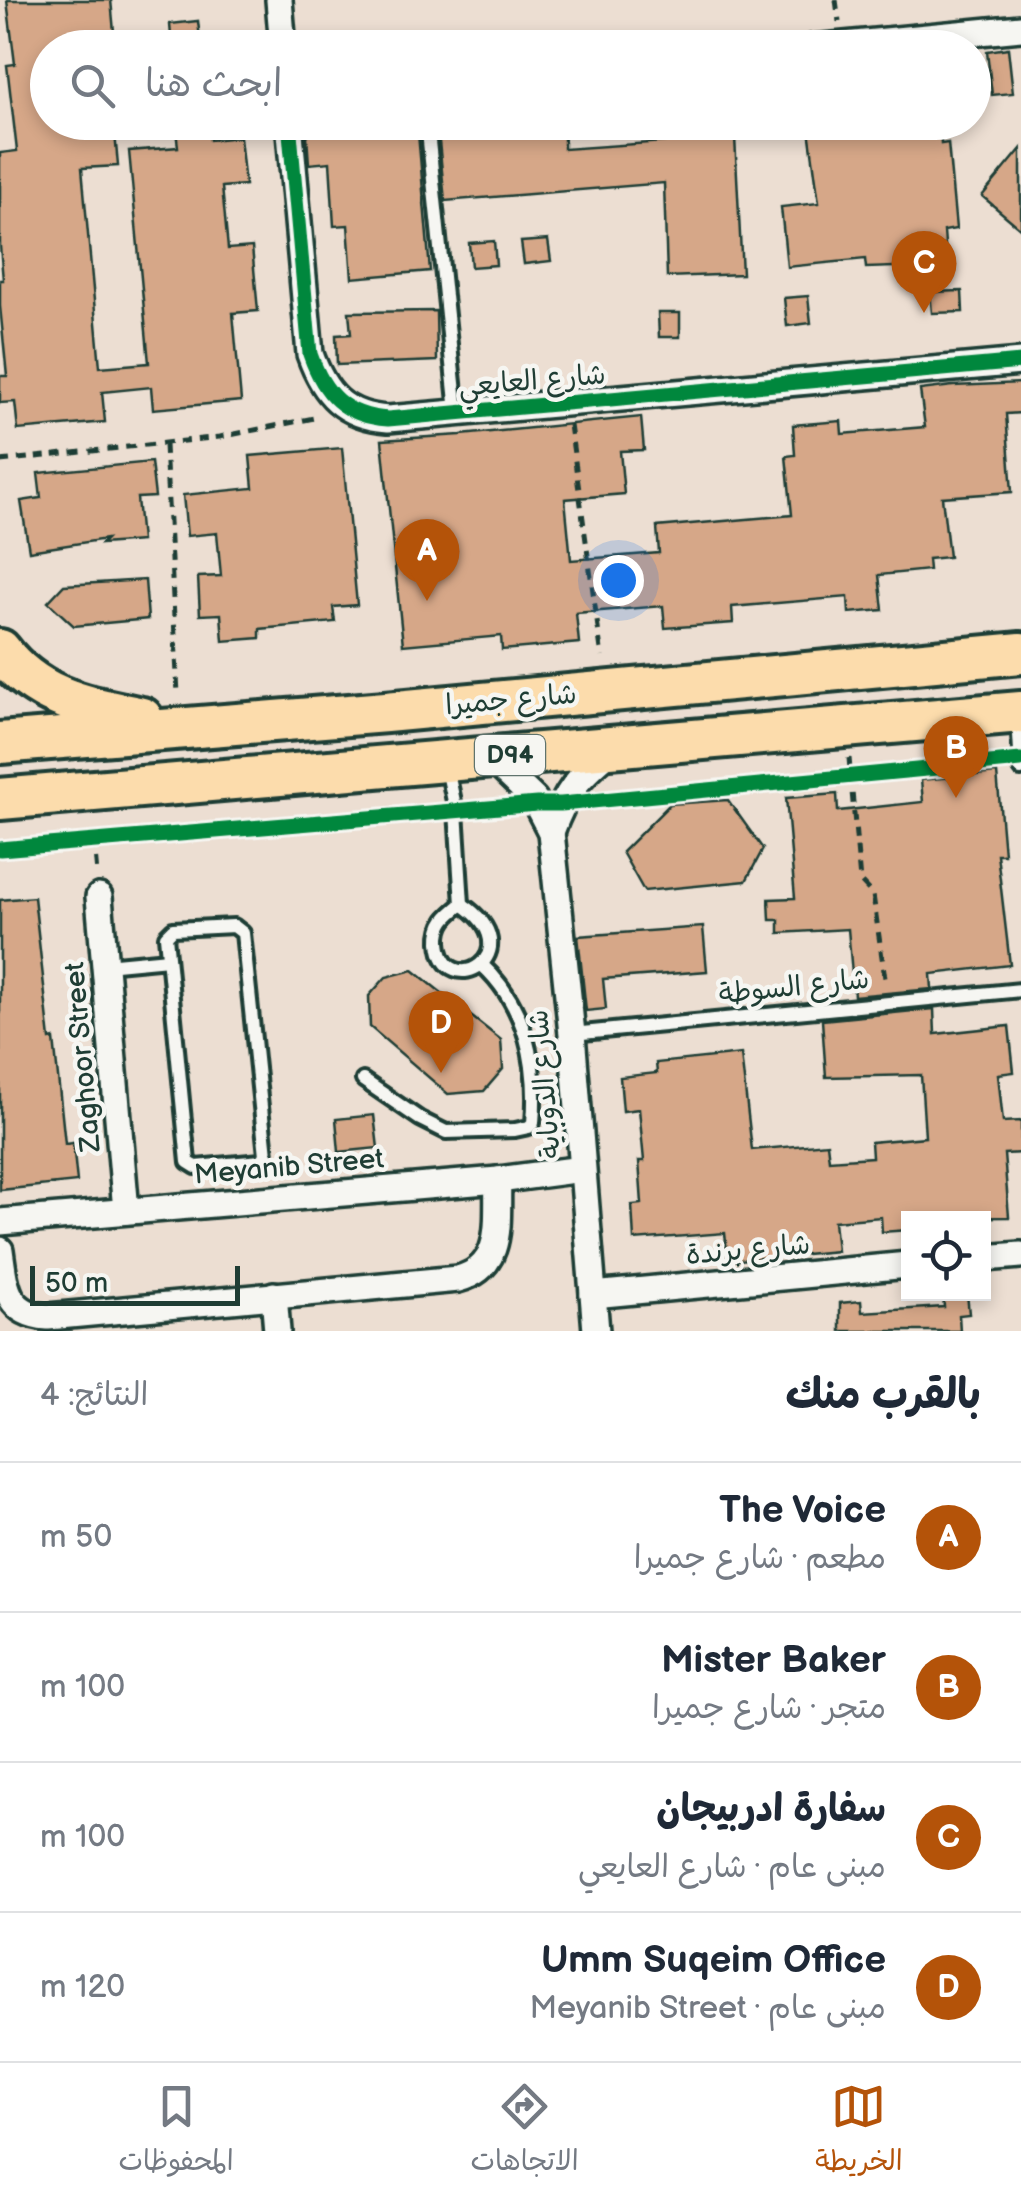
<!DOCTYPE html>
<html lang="ar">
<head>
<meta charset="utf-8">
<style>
	:root { --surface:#fff; --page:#f2f2f3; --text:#1f2937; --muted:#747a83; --line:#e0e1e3; --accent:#b45309 }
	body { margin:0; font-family:"Balsamiq Sans","Playpen Sans Arabic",sans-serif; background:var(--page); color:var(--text); direction:rtl }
	.controls { position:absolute; right:30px; bottom:30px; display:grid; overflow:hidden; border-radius:0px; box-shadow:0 5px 15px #0003 }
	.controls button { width:90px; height:90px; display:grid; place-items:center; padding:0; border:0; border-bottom:2px solid var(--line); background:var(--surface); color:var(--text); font:50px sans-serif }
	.scale { position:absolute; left:30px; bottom:25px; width:210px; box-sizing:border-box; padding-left:10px; border:5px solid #1f3d34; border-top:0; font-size:28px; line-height:35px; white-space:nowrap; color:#1f3d34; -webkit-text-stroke:8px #f6f6f2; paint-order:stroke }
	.you { position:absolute; left:618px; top:580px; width:35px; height:35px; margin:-25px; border:8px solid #fff; border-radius:50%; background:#1a73e8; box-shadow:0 0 0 15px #1a73e833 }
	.badge { display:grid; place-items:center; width:65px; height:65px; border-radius:50%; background:var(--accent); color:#fff; font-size:32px; font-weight:700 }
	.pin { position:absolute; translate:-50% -82px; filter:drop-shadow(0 2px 5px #0008) }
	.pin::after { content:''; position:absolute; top:52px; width:35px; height:30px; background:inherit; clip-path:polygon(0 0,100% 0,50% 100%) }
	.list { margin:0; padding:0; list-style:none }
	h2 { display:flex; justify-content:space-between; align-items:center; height:130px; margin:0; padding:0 40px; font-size:42px }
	h2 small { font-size:32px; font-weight:400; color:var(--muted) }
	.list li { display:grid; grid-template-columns:65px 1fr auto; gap:30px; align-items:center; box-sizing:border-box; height:150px; padding:0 40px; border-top:2px solid var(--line) }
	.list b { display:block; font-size:38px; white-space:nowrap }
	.list p { margin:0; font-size:32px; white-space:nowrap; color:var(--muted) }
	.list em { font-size:32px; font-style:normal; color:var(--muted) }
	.icon { flex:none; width:55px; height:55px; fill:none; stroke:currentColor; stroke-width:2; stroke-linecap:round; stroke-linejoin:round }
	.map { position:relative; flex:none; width:1021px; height:1331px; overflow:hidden; direction:ltr }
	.search { position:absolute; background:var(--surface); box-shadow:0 5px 15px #0003; left:30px; right:30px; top:30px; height:110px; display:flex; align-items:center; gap:25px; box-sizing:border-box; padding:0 35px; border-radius:55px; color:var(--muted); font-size:38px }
	.sheet { height:730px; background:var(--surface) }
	nav { display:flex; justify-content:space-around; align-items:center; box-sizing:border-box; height:140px; border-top:2px solid var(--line); background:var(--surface); font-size:28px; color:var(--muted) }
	nav a { display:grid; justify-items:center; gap:5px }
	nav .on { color:var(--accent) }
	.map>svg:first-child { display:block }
</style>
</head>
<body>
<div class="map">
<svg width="1021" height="1331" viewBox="0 0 1021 1331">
	<rect width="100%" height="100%" fill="#ecded2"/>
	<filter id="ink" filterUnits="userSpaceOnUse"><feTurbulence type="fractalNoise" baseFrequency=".01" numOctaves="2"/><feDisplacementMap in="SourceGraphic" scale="20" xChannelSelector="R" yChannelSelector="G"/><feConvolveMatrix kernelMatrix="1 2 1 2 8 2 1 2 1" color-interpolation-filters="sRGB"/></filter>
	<g filter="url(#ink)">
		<g fill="#d6a788" stroke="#1f3d34" stroke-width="2.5">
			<path d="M7,0h104l3,32 -9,1 2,15h-59v74h66l4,44 -36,2 18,199 49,-4 -20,-212 49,-4 -3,-25h33l2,18 30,-3 5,48 -23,2 6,62 24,-2 6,64 -25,2 8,88 -88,8 -2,-22 -49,5 3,30 -87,8 -3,-28 -15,1v-27h7l-7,-70v-26h3l-3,-34v-93l17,-2 -10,-86 8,-1z"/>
			<path d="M198,21l3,27h-29l-2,-24z"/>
			<path d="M1008,48l5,45 -21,2 -5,-44z"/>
			<path d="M321,122h96l13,149 -78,7 -4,-53 -14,1 -4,-64 -21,2 -2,-28z"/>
			<path d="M437,122h127v27l171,-12 7,137 -75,3 -3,-94 -219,18z"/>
			<path d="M808,122h132l1,22 7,-1 8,86 -12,2 4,54 -22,1 -2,-20 -58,2 -1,-9 -78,8 -6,-60 38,-4z"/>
			<path d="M1021,149v80l-39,-33z"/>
			<path d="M548,240l3,21 -27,3 -3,-22z"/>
			<path d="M494,241l2,24 -25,2 -2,-24z"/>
			<path d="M962,291l1,21 -31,1 -2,-21z"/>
			<path d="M808,296l3,27 -24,3 -3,-28z"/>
			<path d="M436,311l1,50 -100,4 -1,-30 15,-1 -2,-22z"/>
			<path d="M658,313h22v24h-21z"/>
			<path d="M1021,383v30l-15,1 6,78 -70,5 7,60 -21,2 1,11 -50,5 4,35 -34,3 -1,-16 -116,10 1,16 -68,5 -2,-22 -87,7 3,30 -77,7 -1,-14 -98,9 -21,-205 79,-5 180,-18 3,33 -24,1 4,43 -59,5 6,61 88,-7 -2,-26 135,-12 -6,-59 9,-1 -2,-30 48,-4 1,13 83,-7 -5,-37 33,-4z"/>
			<path d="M342,448l15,157 -24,2 2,15 -75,7v9l-37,3 -2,-27 -21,1 -2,-38 23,-1 -4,-43 -30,3 -4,-41 70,-7 -3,-32z"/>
			<path d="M151,462l4,35 -18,1 4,43 -40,3 5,-5 -77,12 -8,-50 20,-3 -3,-25z"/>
			<path d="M145,580l3,39 -74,7 -26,-24 16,-17z"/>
			<path d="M997,773l7,81h-7l13,111 -79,9 1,15 -78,7 -6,-67 -69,4v-13h-9l-1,-21 26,-1 -9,-100 51,-4 1,17 85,-9 -2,-22z"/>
			<path d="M728,800l35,49 -17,32 -102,10 -22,-39 48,-48z"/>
			<path d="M34,897l16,143 4,-1 11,105 8,-1 4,39 -77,8v-290z"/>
			<path d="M703,927l4,44 -104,8 3,30 -20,2 -8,-75z"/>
			<path d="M413,970l88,70 2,29 -19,22 -36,3 -78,-67 -1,-31 17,-19z"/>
			<path d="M934,1009l1,25 74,-8 5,46 -16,2 5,48 18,-1v32l-17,1 5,63 -101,1v12l-26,2 -1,-15 -47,4 3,30 -109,10 -3,-28 -91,7 -2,-35 10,-1 -3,-43h5l-5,-52 -16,2 -3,-34 37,-4 -1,-10 85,-9 11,96 75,-7 2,17 43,-3 -1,-15 54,-5 -4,-62 -95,2 -4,-57z"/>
			<path d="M374,1115l4,33 -39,4 -3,-33z"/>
			<path d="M943,1294h24l2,20 -10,1 1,16h-120v-28l21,-2 1,11 82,-5z"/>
		</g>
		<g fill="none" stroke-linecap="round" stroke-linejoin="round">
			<g stroke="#1f3d34" stroke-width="20">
				<g id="service">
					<path d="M427,122l30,290"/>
					<path d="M1018,717l3,52"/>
					<path d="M447,768l9,43 6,93"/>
					<path d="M462,904c73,49 -18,101 -23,38 -1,-19 9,-27 23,-38z"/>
					<path d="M234,926l9,7 23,222 -5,6 -65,6 -8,-5 -22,-226 7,-7z"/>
					<path d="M105,965l63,-6"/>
					<path d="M572,1034l449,-44"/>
					<path d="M363,1080l57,39 26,13 69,-2 14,-3 4,-4c5,-58 -7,-118 -51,-158"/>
				</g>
			</g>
			<g stroke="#1f3d34" stroke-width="32">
				<g id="minor">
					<path d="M279,0l4,48"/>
					<path d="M813,48l208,-20"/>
					<path d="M289,122l21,232c14,40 34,62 78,65l633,-57"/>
					<path d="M490,757l44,42 17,33 21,202 24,297"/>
					<path d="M551,832c15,-41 27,-55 61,-83"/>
					<path d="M99,897l27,314"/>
					<path d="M0,1222l498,-42 84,-11"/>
					<path d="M0,1250c5,34 5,64 48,67l410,-38c48,-12 38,-60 40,-99"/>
					<path d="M984,1258l37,-3"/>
					<path d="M274,1295l3,36"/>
					<path d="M593,1295l315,-30"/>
				</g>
			</g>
			<g stroke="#1f3d34" stroke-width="48">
				<g id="primary">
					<path d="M0,650c37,49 85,56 142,68"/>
					<path d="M0,743l386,-31 635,-59"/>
					<path d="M0,799l1021,-87"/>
				</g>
			</g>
			<g stroke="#1f3d34" stroke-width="5" stroke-dasharray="10 8" stroke-linecap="butt">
				<path d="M836,0l3,22"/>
				<path d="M570,425l32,232"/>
				<path d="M165,445l13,249"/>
				<path d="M0,461l220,-24 99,-20"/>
				<path d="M849,758l11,123 13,14 13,90"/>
				<path d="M94,841l3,33"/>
			</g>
			<use href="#service" stroke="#f6f6f2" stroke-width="12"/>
			<use href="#minor" stroke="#f6f6f2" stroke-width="25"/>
			<use href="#primary" stroke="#fcdcac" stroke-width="40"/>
			<g stroke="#f6f6f2" stroke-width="21">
				<g id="cycleway">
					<path d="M289,122l21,232c14,40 34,62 78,65l633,-57"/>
					<path d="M0,849l537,-45h24l460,-44"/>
				</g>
			</g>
			<use href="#cycleway" stroke="#00873e" stroke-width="15"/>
		</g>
	</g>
	<g text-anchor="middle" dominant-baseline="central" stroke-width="9" stroke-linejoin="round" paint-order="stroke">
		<rect fill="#f6f6f2" stroke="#60746d" stroke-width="2.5" x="475" y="735" width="70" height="40" rx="8"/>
		<g font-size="25" font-weight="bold" fill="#1f3d34">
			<text x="510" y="755">D94</text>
		</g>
		<g font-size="28" fill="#1f3d34" stroke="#f6f6f2">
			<text transform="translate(532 381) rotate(-5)">شارع العايعي</text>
			<text transform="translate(511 700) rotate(-5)">شارع جميرا</text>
			<text transform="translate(794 987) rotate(-6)">شارع السوطة</text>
			<text transform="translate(83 1057) rotate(-95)">Zaghoor Street</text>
			<text transform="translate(545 1084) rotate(-95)">شارع الدوباية</text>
			<text transform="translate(289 1167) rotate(-5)">Meyanib Street</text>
			<text transform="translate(748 1250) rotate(-5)">شارع برندة</text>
		</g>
	</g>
</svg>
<div class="controls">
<button><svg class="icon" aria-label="locate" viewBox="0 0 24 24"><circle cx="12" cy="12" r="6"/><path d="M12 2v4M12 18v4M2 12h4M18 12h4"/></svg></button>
</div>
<div class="scale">50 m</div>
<div class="you"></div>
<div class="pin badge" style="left:427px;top:601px">A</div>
<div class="pin badge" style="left:956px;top:798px">B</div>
<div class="pin badge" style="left:924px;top:313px">C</div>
<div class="pin badge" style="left:441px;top:1073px">D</div>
<div class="search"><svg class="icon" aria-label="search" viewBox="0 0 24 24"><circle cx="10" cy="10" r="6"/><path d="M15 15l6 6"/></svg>ابحث هنا</div>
</div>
<section class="sheet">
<h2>بالقرب منك<small>النتائج: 4</small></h2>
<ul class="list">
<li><span class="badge">A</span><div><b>The Voice</b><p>مطعم · شارع جميرا</p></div><em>50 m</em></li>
<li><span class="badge">B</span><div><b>Mister Baker</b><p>متجر · شارع جميرا</p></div><em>100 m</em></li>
<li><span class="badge">C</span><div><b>سفارة ادربيجان</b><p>مبنى عام · شارع العايعي</p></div><em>100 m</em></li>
<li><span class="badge">D</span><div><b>Umm Suqeim Office</b><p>مبنى عام · Meyanib Street</p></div><em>120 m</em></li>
</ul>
</section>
<nav>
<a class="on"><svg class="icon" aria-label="map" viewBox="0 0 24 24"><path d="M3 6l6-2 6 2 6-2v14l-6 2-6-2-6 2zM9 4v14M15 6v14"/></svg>الخريطة</a>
<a><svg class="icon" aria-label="directions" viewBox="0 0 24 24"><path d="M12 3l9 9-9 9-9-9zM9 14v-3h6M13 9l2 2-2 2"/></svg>الاتجاهات</a>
<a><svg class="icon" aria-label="saved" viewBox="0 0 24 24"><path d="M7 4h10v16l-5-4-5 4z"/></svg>المحفوظات</a>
</nav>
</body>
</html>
